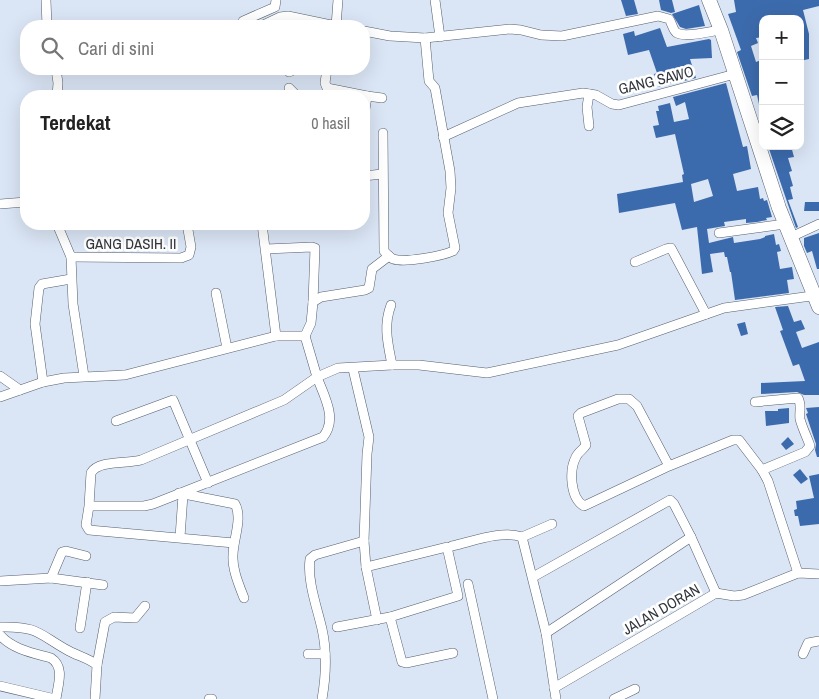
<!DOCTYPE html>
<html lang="id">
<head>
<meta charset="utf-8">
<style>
	:root { --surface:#fff; --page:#f2f2f2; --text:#222; --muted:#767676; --line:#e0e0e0 }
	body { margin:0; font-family:"Archivo Narrow",sans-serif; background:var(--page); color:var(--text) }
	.controls { position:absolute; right:15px; top:15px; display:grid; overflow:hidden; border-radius:10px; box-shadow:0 5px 20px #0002 }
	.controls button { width:45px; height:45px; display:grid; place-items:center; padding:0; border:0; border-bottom:1px solid var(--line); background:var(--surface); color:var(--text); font:25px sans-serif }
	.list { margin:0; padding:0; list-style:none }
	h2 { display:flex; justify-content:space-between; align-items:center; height:65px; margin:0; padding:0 20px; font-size:21px }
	h2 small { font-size:16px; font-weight:400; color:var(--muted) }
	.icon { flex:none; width:28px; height:28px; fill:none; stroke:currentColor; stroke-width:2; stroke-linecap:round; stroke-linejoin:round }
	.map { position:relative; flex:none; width:819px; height:699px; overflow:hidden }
	.search { position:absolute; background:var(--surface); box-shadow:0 5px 20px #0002; left:20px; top:20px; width:350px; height:55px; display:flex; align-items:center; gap:12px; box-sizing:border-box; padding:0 18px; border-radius:20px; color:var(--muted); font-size:19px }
	.panel { position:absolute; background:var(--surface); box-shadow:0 5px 20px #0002; left:20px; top:90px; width:350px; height:140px; border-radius:20px }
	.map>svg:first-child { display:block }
</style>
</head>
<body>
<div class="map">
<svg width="819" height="699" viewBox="0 0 819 699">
	<rect width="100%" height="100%" fill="#dae5f5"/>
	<g fill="#3c6bad" fill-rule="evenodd">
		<path d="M621,0h13l4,14 -12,2z"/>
		<path d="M659,0h13l3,12 -4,1 -10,-3z"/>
		<path d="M734,0h85v6l-16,4 6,24v25l-9,2v-42h-37v18l-7,1 2,5 -7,3 5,16 5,-2 2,4v6h-2l2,39h-3l-3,-14 -5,1 -15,-44 4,-2 -13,-36 8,-2z"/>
		<path d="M699,5l6,21 -19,3 -6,-2 -8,-13z"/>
		<path d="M660,28l7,19 42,-8 2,1 1,18 -22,1 6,19 -12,3 -1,-3 -24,9 -5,-13 3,-1 -8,-23 -21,5 -5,-21 11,-3 1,5z"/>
		<path d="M726,83l17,64 4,-1 4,23 -18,5 4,17 21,-4 2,12 3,-1 1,3 3,-1 5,17 -6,1 1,2 -10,2 -11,1v-4l-22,3 1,4 -18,3 2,14 24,-6 1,6 26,-4 5,-2v-1l9,-2 2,11 3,-1 2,7 -4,1 3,17 12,-2 2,12 -7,1 2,13 -54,7 -4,-28h-1l-3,-15h-2l-1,-5 -14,2 3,18 -11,2 -5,-47 -15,3 -7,-27 -56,10 -2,-19 66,-12 -1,-7 2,-1 -9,-40 -19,4 -3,-12 6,-1 -3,-14h3l-1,-5 12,-3 4,19 15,-3 -4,-17 -9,4 -3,-9zM708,179l5,17 -19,6 -3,-18z"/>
		<path d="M768,146h23l3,11 -6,1 4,13 -3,1 4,14 -3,1 3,12 -5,1 10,27 -2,1z"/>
		<path d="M805,202h14v9h-15z"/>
		<path d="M819,233v36h-2l-5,-18 -5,2 -3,-7v-8z"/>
		<path d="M788,306l6,16 7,-2 4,9 -9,3 6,16 17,-6v53h-15l-7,-3 -36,2v-11l44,-2 -6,-17 -6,2 -3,-8 -10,-27 3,-1 -8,-23z"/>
		<path d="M745,322l3,12 -7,2 -4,-12z"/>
		<path d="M819,407v50h-2l-2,-7 1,-6 -10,-30 2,-1 -2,-5z"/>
		<path d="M789,408v15l-23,3 -1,-15h13v-2z"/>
		<path d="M788,437l6,7 -8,6 -5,-6z"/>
		<path d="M800,469l8,10 -7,5 -8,-9z"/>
		<path d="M819,474v50l-19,2 -2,-10h-3l-1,-6 3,-1 -1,-8 18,-3 -5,-22z"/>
	</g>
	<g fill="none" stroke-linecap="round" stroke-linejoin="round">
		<g stroke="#555f6d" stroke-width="10">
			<g id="minor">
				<path d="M46,0l1,26"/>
				<path d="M435,0l5,37"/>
				<path d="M243,21l32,-14 1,-7"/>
				<path d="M261,26l19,-9 8,-1 48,10 2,-26"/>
				<path d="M364,31l26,5 35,2 85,-9 11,1 20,5 21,1 96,-20 11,3c3,4 4,12 8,14 9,5 34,-2 44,-3"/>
				<path d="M56,69l2,14 -1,13"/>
				<path d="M327,69l-2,14 2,5 40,8 -3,20"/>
				<path d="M56,71l13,-2"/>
				<path d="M289,72l7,-3"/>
				<path d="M289,88l8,8"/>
				<path d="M589,94l-2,13 2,19"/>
				<path d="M367,96l15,2"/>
				<path d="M383,133l1,118c3,3 5,6 9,8 12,4 49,-3 60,-8l2,-3 -7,-35 3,-25 -1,-17 -15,-83 -6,-7 -4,-43"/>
				<path d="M443,137l75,-34 65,-10 13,2 16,9 7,1 116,-31"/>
				<path d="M364,176l18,-2"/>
				<path d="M0,204l26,-2"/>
				<path d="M57,224l14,33 2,47 11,72"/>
				<path d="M262,224l14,112"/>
				<path d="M719,233l66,-9"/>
				<path d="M791,237l28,-13"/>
				<path d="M266,249l46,-2 3,1 -2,54"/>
				<path d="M71,257l110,1 8,-3 2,-8 -4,-23"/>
				<path d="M635,262l31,-13 5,-1 35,66"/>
				<path d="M216,293l11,55"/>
				<path d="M391,305c-8,21 -3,39 1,60"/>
				<path d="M305,336l6,-13 2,-21 8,-5 44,-7 4,-2 3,-19 17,-13"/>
				<path d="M353,369l16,68 -2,17 -3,87 2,26 11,53"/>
				<path d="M0,376l20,14"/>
				<path d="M43,382l-8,-58 4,-36 3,-4 29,-5"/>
				<path d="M0,397l43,-15 21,-4 61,-3 151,-39h29l12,41 21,-9 54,-3h27l68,8 131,-28 106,-37 95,-13"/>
				<path d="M755,402l43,-4c4,7 1,14 2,21 2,8 6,16 9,24l1,3 -5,6 -43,18"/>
				<path d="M116,421l57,-21 35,83"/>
				<path d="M669,466l-32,-60 -8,-7h-11l-37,14 -3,3 8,29c-2,4 -8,7 -10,12 -7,13 -6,41 8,49l85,-40 64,-26h6l23,30 6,11 30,92"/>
				<path d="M179,493l56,11c8,14 -2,36 -2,51 -1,14 6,30 11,43"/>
				<path d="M89,506h55l9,-2 170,-67c15,-18 1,-41 -6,-60l-33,23 -143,60c-14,4 -43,0 -50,13l-2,33 -3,19 3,5 145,13"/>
				<path d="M180,537l3,-42"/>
				<path d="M522,537l30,-13"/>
				<path d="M452,546c22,-5 49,-16 70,-9l24,96 10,66"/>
				<path d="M533,577l137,-77 4,4 17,33 25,56"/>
				<path d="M51,578l11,-26 4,-1 20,5"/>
				<path d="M0,581l51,-3 52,7"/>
				<path d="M468,584l25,115"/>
				<path d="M390,617l12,45 4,1 47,-10"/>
				<path d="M0,627c39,-1 38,7 69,24 9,5 19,7 28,14l-2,34"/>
				<path d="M337,627l53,-10 68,-21 -11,-49 -81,20"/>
				<path d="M80,628l7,-46"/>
				<path d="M546,633l145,-96"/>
				<path d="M0,635c12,14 33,18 51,23 14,9 7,26 5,41"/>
				<path d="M308,654h17"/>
				<path d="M803,654l5,-11 11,-2"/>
				<path d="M97,665l8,-43 9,-5 21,1 10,-12"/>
				<path d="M0,686l55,13"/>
				<path d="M554,688l162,-95 18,3 9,-1 55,-22 21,1"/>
				<path d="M209,699h3"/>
				<path d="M322,699c4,-23 5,-48 0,-70 -5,-22 -15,-48 -12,-70l5,-4 49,-14"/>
				<path d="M614,699l21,-10"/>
			</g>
		</g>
		<g stroke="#555f6d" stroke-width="15">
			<path id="secondary" d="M709,0l12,30 58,178 40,99"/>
		</g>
		<use href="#minor" stroke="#fff" stroke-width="9"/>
		<use href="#secondary" stroke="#fff" stroke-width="14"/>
	</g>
	<g text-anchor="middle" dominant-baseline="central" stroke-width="5" stroke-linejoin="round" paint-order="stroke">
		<g font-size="15" fill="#32363d" stroke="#fff">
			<text transform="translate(656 80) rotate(-14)">GANG SAWO</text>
			<text x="131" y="243">GANG DASIH. II</text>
			<text transform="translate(661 609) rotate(-30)">JALAN DORAN</text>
		</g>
	</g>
</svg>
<div class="controls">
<button>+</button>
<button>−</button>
<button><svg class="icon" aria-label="layers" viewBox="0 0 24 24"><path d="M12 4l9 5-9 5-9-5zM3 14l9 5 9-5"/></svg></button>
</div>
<div class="search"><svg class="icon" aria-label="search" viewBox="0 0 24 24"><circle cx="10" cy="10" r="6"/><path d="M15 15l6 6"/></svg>Cari di sini</div>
<section class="panel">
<h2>Terdekat<small>0 hasil</small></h2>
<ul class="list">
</ul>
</section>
</div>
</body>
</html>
